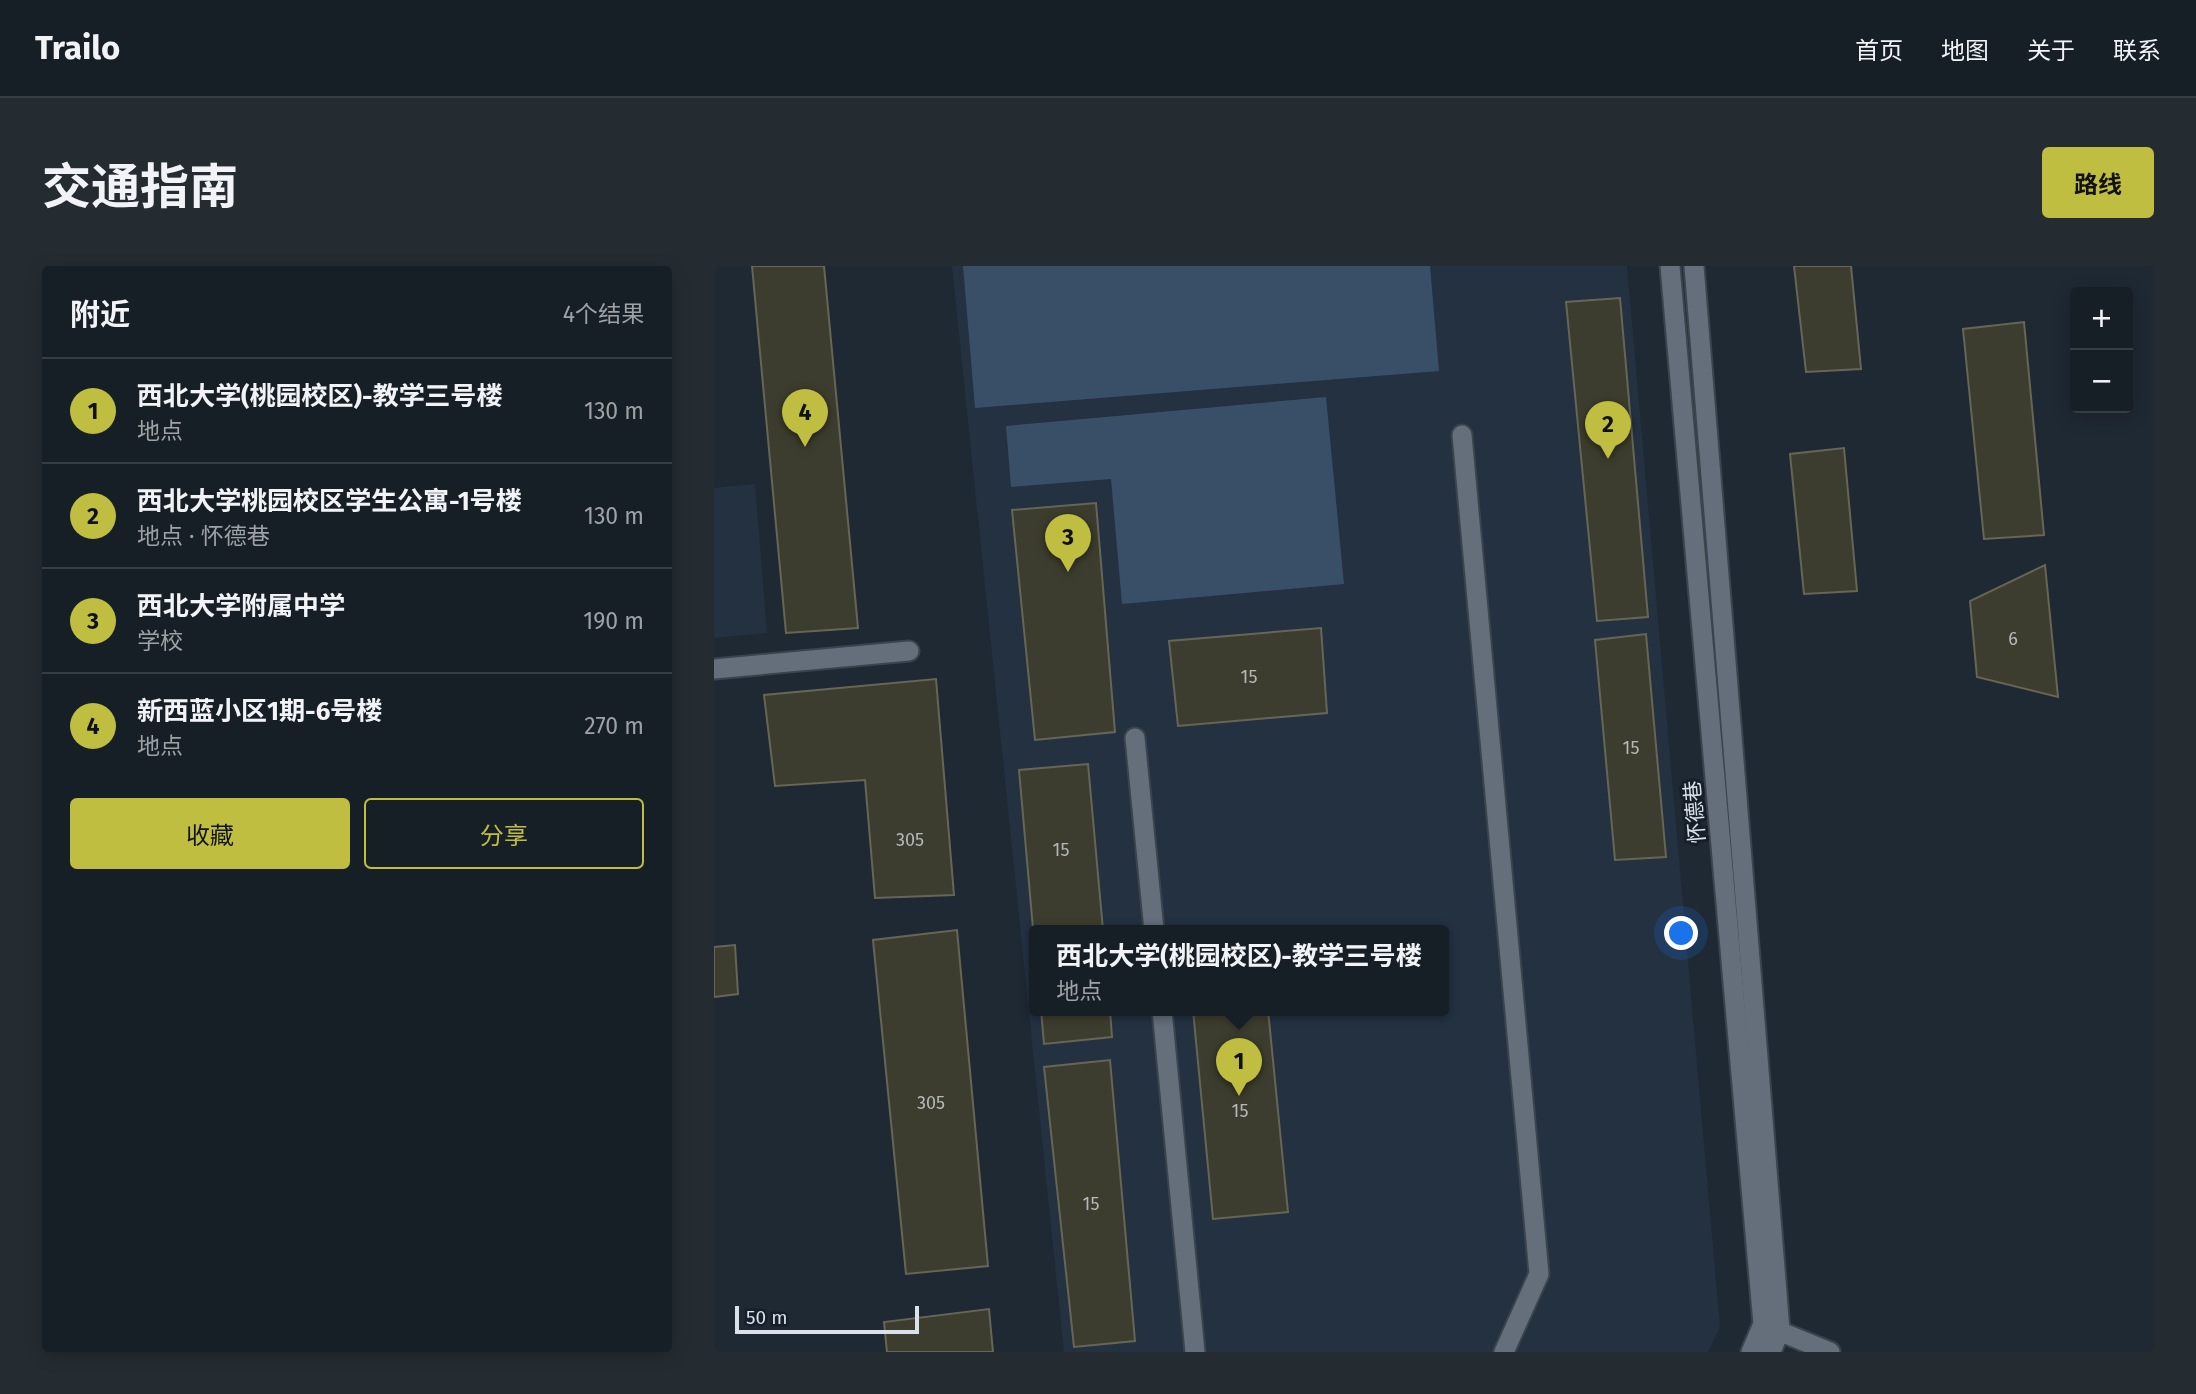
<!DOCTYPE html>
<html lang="zh">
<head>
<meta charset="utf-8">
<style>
	:root { --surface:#171f26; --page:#242c32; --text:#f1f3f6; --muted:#9ea2a7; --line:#363d43; --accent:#c0be41 }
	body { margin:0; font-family:"Fira Sans","Noto Sans SC",sans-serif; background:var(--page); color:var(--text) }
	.controls { position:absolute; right:21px; top:21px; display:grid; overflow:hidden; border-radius:7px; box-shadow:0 4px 18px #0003 }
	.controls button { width:63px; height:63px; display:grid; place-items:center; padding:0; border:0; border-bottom:2px solid var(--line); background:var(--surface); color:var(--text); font:35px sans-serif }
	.scale { position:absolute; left:21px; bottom:18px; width:184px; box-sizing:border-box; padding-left:7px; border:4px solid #dbe1e8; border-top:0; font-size:19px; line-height:24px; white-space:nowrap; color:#dbe1e8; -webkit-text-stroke:5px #161f29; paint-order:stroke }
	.you { position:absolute; left:968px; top:668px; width:24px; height:24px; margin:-18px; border:5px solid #fff; border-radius:50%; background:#1a73e8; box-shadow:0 0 0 10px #1a73e833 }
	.badge { display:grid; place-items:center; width:46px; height:46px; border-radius:50%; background:var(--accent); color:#111; font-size:23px; font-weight:700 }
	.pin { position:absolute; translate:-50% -58px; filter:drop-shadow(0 2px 4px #0008) }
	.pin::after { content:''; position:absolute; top:37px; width:24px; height:21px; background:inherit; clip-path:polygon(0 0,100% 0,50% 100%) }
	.popup { position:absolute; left:315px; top:659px; width:420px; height:91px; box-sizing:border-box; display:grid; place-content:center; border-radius:7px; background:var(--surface); filter:drop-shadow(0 2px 5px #0005); font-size:23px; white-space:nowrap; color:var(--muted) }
	.popup b { font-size:26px; color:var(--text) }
	.popup::after { content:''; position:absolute; left:50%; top:100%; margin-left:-14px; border:14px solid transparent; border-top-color:var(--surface) }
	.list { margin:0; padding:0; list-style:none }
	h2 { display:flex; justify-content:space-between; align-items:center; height:91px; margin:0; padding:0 28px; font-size:30px }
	h2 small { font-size:23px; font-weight:400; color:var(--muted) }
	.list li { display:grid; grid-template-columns:46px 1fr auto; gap:21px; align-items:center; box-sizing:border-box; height:105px; padding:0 28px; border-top:2px solid var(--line) }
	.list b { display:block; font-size:26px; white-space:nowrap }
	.list p { margin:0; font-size:23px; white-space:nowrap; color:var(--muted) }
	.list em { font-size:23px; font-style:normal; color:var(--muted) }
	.actions { display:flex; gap:14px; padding:21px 28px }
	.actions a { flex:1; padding:16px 0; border:2px solid var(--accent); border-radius:7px; text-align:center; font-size:24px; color:var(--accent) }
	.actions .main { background:var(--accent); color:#111 }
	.map { position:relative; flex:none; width:1440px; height:1086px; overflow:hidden; border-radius:7px }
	header { display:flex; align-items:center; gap:42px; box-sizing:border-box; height:98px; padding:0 35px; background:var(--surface); border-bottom:2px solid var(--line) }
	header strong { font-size:33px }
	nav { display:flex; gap:38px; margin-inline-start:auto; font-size:24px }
	.intro { display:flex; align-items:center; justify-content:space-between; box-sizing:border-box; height:168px; padding:0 42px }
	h1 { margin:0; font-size:49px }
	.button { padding:18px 32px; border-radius:7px; background:var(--accent); color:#111; font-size:24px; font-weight:700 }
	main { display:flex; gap:42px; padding:0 42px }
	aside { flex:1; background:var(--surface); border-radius:7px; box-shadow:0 4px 18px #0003 }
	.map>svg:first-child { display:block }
</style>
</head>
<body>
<header>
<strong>Trailo</strong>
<nav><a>首页</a><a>地图</a><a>关于</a><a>联系</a></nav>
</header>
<div class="intro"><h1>交通指南</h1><a class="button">路线</a></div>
<main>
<aside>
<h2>附近<small>4个结果</small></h2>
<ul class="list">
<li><span class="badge">1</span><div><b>西北大学(桃园校区)-教学三号楼</b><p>地点</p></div><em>130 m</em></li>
<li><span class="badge">2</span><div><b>西北大学桃园校区学生公寓-1号楼</b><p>地点 · 怀德巷</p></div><em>130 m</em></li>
<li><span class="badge">3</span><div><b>西北大学附属中学</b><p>学校</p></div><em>190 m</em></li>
<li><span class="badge">4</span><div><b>新西蓝小区1期-6号楼</b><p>地点</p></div><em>270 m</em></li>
</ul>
<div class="actions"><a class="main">收藏</a><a>分享</a></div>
</aside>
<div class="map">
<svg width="1440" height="1086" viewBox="0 0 1440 1086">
	<rect width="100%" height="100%" fill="#1f2933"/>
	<g fill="#233141" fill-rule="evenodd">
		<path d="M238,0h675l93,1061 -12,25h-644zM320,664h410v80h-410z"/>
		<path d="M41,218l12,149 -53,5v-150z"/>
	</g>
	<g fill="#394f68">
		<path d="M249,0h467l9,105 -464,37z"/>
		<path d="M612,131l18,187 -222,20 -11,-125 -100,8 -5,-61z"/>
	</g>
	<g fill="#3d3d2f" stroke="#666657" stroke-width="2">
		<path d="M38,0h72l34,362 -72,5z"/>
		<path d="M1080,0h57l10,103 -55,3z"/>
		<path d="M906,32l28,319 -51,4 -31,-319z"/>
		<path d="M1310,56l20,213 -60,4 -21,-210z"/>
		<path d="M1130,182l13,143 -53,3 -14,-140z"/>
		<path d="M382,237l19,229 -80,8 -23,-230z"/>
		<path d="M1331,299l13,132 -81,-20 -7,-76z"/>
		<path d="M607,362l6,85 -149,13 -9,-85z"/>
		<path d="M932,368l20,223 -51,3 -20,-220z"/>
		<path d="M222,413l18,216 -79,3 -10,-118 -90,6 -11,-91z"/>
		<path d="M374,498l15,166h-69v10l-15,-170z"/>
		<path d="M243,664l31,336 -82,8 -33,-334z"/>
		<path d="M21,679l3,49 -24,3v-50z"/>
		<path d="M327,744h69l2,27 -68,7z"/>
		<path d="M479,744h75l20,202 -75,7z"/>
		<path d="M396,794l25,281 -61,6 -30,-280z"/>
		<path d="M275,1043l4,43h-106l-3,-30z"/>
	</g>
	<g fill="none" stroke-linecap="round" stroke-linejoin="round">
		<g stroke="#3b434c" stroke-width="23">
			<g id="minor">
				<path d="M748,169l77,839 -35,78"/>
				<path d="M0,403l195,-18"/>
				<path d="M421,472l19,192"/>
				<path d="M448,744l33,342"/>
				<path d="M1050,1059l66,27"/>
			</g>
		</g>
		<g stroke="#3b434c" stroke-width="23">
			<g id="tertiary">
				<path d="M956,0l93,1058 -12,28"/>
				<path d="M980,0l86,1064 -9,22"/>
			</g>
		</g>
		<use href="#minor" stroke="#646f7b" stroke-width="19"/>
		<use href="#tertiary" stroke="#646f7b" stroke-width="19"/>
	</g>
	<g text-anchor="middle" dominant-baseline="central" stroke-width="6" stroke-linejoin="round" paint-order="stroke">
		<g font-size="18" fill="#b4b8ba">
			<text x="1299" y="373">6</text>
			<text x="535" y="411">15</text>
			<text x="917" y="482">15</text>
			<text x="196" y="574">305</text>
			<text x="347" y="584">15</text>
			<text x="217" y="837">305</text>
			<text x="526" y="845">15</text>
			<text x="377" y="938">15</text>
		</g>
		<g font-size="21" fill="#dbe1e8" stroke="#161f29">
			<text transform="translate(981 546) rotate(-95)">怀德巷</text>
		</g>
	</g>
</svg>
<div class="controls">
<button>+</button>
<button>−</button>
</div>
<div class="scale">50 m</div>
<div class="you"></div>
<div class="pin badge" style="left:525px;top:830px">1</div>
<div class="popup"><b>西北大学(桃园校区)-教学三号楼</b>地点</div>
<div class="pin badge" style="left:894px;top:193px">2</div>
<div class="pin badge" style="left:354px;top:306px">3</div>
<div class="pin badge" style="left:91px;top:181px">4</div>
</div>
</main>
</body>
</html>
